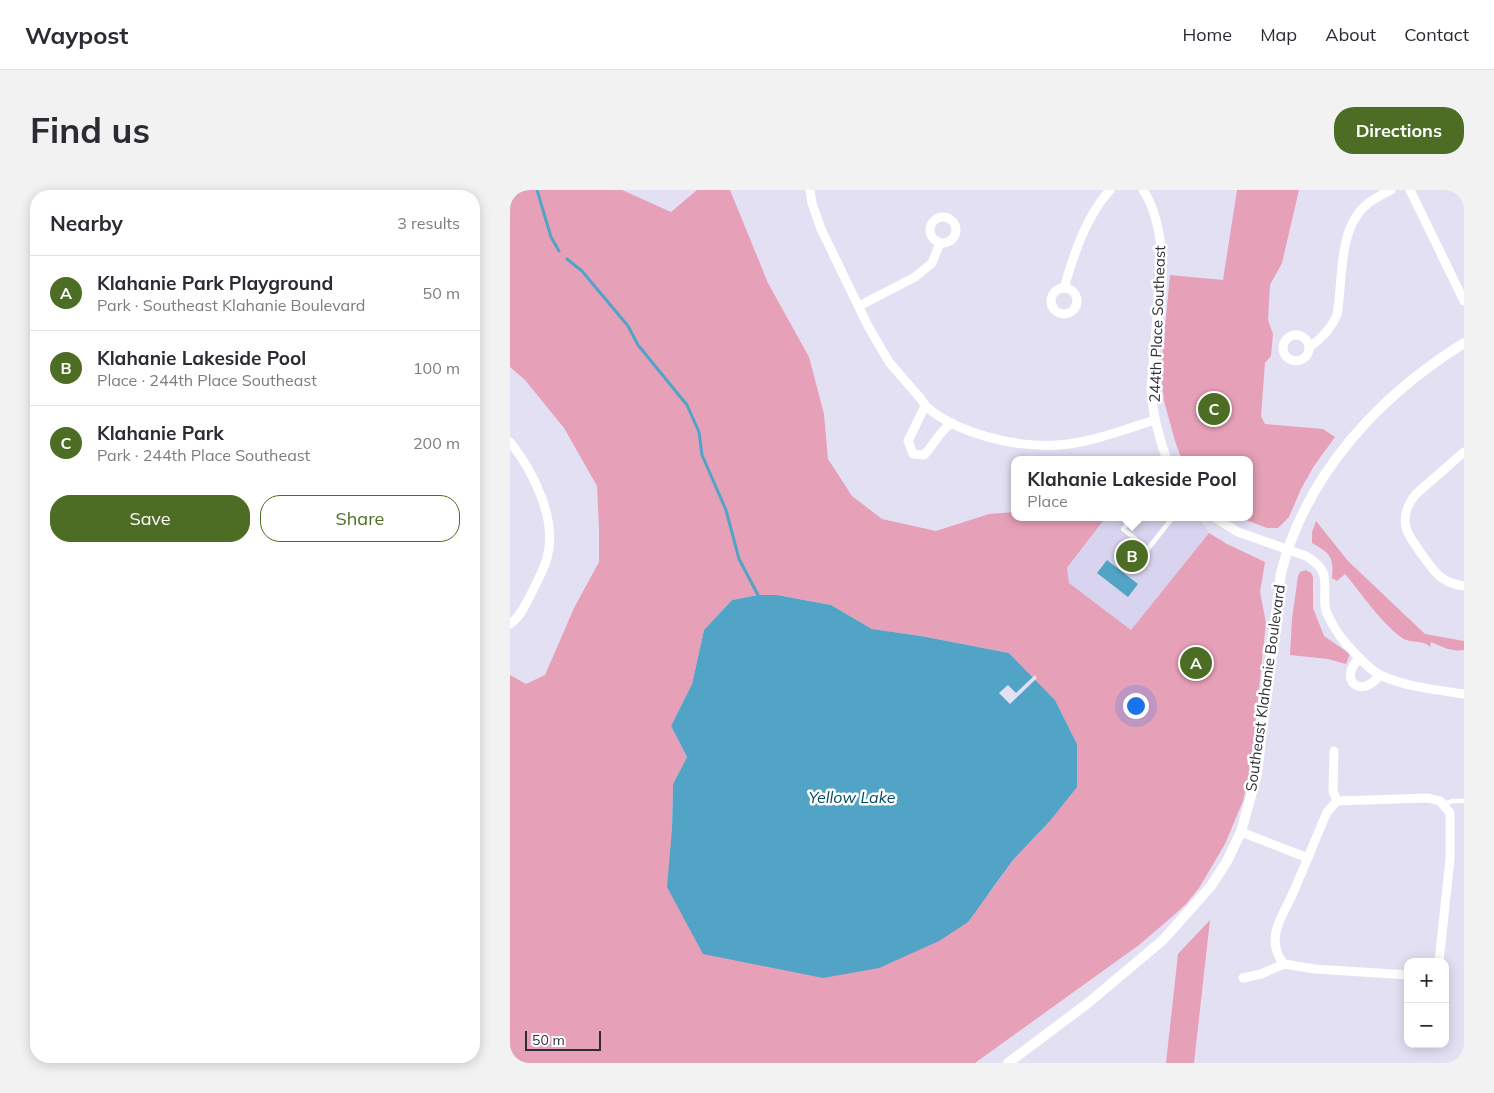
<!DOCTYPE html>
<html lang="en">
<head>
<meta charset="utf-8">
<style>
	:root { --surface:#fff; --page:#f2f2f3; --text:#2b2b33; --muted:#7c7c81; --line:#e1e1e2; --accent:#4c6d23 }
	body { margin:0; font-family:Mulish,sans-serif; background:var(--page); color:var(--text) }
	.controls { position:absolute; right:15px; bottom:15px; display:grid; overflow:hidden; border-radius:10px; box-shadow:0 2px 12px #0003 }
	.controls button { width:45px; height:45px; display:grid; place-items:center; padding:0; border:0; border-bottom:1px solid var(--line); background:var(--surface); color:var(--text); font:25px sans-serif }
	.scale { position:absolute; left:15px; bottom:12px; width:76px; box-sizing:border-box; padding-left:5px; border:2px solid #2f2e36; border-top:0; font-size:14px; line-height:18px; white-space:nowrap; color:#2f2e36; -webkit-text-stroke:4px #fff; paint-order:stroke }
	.you { position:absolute; left:625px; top:515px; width:18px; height:18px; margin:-12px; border:4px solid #fff; border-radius:50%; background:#1a73e8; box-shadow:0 0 0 8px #1a73e833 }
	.badge { display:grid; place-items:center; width:32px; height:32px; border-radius:50%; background:var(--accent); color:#fff; font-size:16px; font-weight:700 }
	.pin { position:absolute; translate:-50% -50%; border:2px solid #fff; box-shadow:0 1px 5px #0006 }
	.popup { position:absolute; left:501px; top:266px; width:242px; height:65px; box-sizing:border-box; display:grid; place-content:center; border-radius:10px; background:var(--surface); filter:drop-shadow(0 1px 4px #0005); font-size:16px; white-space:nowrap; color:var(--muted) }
	.popup b { font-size:19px; color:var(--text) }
	.popup::after { content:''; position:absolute; left:50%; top:100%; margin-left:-10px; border:10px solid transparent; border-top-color:var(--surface) }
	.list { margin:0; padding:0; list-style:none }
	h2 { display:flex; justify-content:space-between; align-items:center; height:65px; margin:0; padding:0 20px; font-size:21px }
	h2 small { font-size:16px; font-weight:400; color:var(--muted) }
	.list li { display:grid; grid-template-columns:32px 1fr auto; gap:15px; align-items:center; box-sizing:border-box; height:75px; padding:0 20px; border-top:1px solid var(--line) }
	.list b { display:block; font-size:19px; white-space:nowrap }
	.list p { margin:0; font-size:16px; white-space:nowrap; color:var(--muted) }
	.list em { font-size:16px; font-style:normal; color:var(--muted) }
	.actions { display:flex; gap:10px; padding:15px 20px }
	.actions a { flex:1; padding:11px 0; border:1px solid var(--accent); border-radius:20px; text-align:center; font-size:18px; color:var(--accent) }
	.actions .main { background:var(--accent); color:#fff }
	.map { position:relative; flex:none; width:954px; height:873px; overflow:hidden; border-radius:20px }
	header { display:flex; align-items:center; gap:30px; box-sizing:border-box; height:70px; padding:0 25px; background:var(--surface); border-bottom:1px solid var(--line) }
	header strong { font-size:24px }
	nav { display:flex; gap:28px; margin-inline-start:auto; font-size:18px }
	.intro { display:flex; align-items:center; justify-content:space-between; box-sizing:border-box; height:120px; padding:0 30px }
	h1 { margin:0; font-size:35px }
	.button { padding:12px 22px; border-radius:20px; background:var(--accent); color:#fff; font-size:18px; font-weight:700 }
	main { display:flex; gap:30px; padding:0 30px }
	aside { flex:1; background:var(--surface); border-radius:20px; box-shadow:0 2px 12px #0003 }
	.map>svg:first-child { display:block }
</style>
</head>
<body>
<header>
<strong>Waypost</strong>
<nav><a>Home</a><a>Map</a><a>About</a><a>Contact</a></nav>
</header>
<div class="intro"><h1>Find us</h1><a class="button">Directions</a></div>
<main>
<aside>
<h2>Nearby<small>3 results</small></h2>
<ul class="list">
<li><span class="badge">A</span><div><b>Klahanie Park Playground</b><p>Park · Southeast Klahanie Boulevard</p></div><em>50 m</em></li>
<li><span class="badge">B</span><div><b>Klahanie Lakeside Pool</b><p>Place · 244th Place Southeast</p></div><em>100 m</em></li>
<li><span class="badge">C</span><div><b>Klahanie Park</b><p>Park · 244th Place Southeast</p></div><em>200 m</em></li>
</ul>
<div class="actions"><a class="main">Save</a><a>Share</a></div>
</aside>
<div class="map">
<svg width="954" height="873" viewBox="0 0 954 873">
	<rect width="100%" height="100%" fill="#e3e0f4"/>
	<path fill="#d8d4ef" d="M596,327h92l11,16 -78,97 -62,-47 -2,-14z"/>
	<g fill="#e6a0b8" fill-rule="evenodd">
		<path d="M0,0h112l49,22 26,-22h33l38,93 41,74 15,57 4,45 24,37 30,23 54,12 53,-17 25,-2v5h92l-39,51 2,15 62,47 78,-97 18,11 38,18 -5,30 6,31 -15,142 -8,36 -18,43 -26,44 -13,16 -13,12 -34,29 -39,28 -125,90h-465v-388l16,9 19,-9 29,-67 25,-46v-33l-2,-43 -33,-58 -39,-48 -15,-13zM248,405h19l54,10 41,24 49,7 88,17 46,47 22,44 -28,78 -36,38 -25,35 -316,-66 1,-45 14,-27 -16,-31 21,-42 12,-54 28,-30z"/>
		<path d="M727,0h62l-17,73 -12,22 -2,35 5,14 -2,22 -6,7 -4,53 4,8 58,5 12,8 -21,29 -13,23 -12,28 -11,11h-11l-29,-11h12v-57h-68l-7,-19 -11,-40 -2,-18v-25l8,-83 53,5z"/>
		<path d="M806,331l32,40 77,73 39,7v9c-12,2 -22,-3 -33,-8l-1,5c-7,-8 -19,-3 -28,-9 -23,-17 -39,-43 -57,-64l-8,7 -5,-3c2,-21 -2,-25 -20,-35v-11z"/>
		<path d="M796,380l5,3 2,4v31l11,28 26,18 -4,10 -18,-5 -38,-4 2,-36 6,-43 2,-4z"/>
		<path d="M700,730l-16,143h-28l12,-109z"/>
	</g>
	<g fill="#51a4c6">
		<path d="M597,370l31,24 -10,13 -31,-24z"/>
		<path d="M248,405h19l54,10 41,24 49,7 88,17 46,47 22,44v43l-28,35 -36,38 -45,62 -29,19 -60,27 -56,10 -120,-24 -36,-67 5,-58 1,-45 14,-27 -16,-31 21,-42 12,-54 28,-30z"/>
	</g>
	<path fill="#e3e0f4" d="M525,485l2,3 -27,26 -11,-11 9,-8 8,8z"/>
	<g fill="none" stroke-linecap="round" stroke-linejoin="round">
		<g stroke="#51a4c6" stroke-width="3">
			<path d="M27,0l14,47 8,14"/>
			<path d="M57,69l15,12 46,55 10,19 49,60 12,27 3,23 24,55 13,49 19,36"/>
		</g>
		<g stroke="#fff" stroke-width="4.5">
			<path d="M623,327l-10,12 25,20 25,-32"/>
			<path d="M933,614l10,-3h11"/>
		</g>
		<g stroke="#fff" stroke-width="9">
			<path d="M300,0l2,13 9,26 47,97 21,36 32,37c6,12 24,21 36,27 39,17 86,25 128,15 24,-5 47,-14 70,-21"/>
			<path d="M633,0c13,19 17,44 19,66l-11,133c1,24 8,48 16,71"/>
			<path d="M900,0l54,111"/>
			<circle cx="433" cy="40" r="13"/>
			<circle cx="554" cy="111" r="13"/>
			<path d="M554,98c10,-34 21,-70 46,-98"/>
			<path d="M349,116l56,-29 17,-14 8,-20"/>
			<circle cx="786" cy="158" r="13"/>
			<path d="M800,157c12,-9 21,-18 27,-32 6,-33 1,-84 27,-108 8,-8 17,-12 27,-17"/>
			<path d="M415,216l-17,35 5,13 11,1c10,-10 15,-24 28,-32"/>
			<path d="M0,252c23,29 48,78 37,116 -3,11 -9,22 -14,32 -6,12 -12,26 -23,34"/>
			<path d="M954,262l-48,42c-8,10 -13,20 -10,33 2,10 28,46 36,51 7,5 14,7 22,8"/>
			<path d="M704,327l24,15 68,24c26,15 17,27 19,50 1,10 8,19 13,27 7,11 32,38 44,43 25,11 55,14 82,18"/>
			<path d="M850,468c-23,20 0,43 20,17"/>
			<path d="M827,611l91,-3 12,3 10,12v46l-11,103"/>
			<path d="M731,642l67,26"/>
			<path d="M774,774c-6,-7 -9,-16 -9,-25 1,-16 11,-30 17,-44 12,-27 23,-55 35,-83l10,-11 -4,-10 1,-40"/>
			<path d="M733,788l18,-4 23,-10 31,5 93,6"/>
		</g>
		<path stroke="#fff" stroke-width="10" d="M498,873l80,-60 75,-63 48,-54 16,-25 14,-29 16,-58 24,-201c25,-99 98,-177 183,-230"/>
	</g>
	<g text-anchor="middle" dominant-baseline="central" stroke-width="5" stroke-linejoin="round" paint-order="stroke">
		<g font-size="15" fill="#2f2e36" stroke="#fff">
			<text transform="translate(647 134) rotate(-88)">244th Place Southeast</text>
			<text transform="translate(755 498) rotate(-82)">Southeast Klahanie Boulevard</text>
		</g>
		<g font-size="16" font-style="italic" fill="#004b63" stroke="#fff">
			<text x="342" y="607">Yellow Lake</text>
		</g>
	</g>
</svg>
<div class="controls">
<button>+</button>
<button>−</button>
</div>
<div class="scale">50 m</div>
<div class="you"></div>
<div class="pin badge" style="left:686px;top:473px">A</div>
<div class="pin badge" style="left:622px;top:366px">B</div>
<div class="popup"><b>Klahanie Lakeside Pool</b>Place</div>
<div class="pin badge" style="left:704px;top:219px">C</div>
</div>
</main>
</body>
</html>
